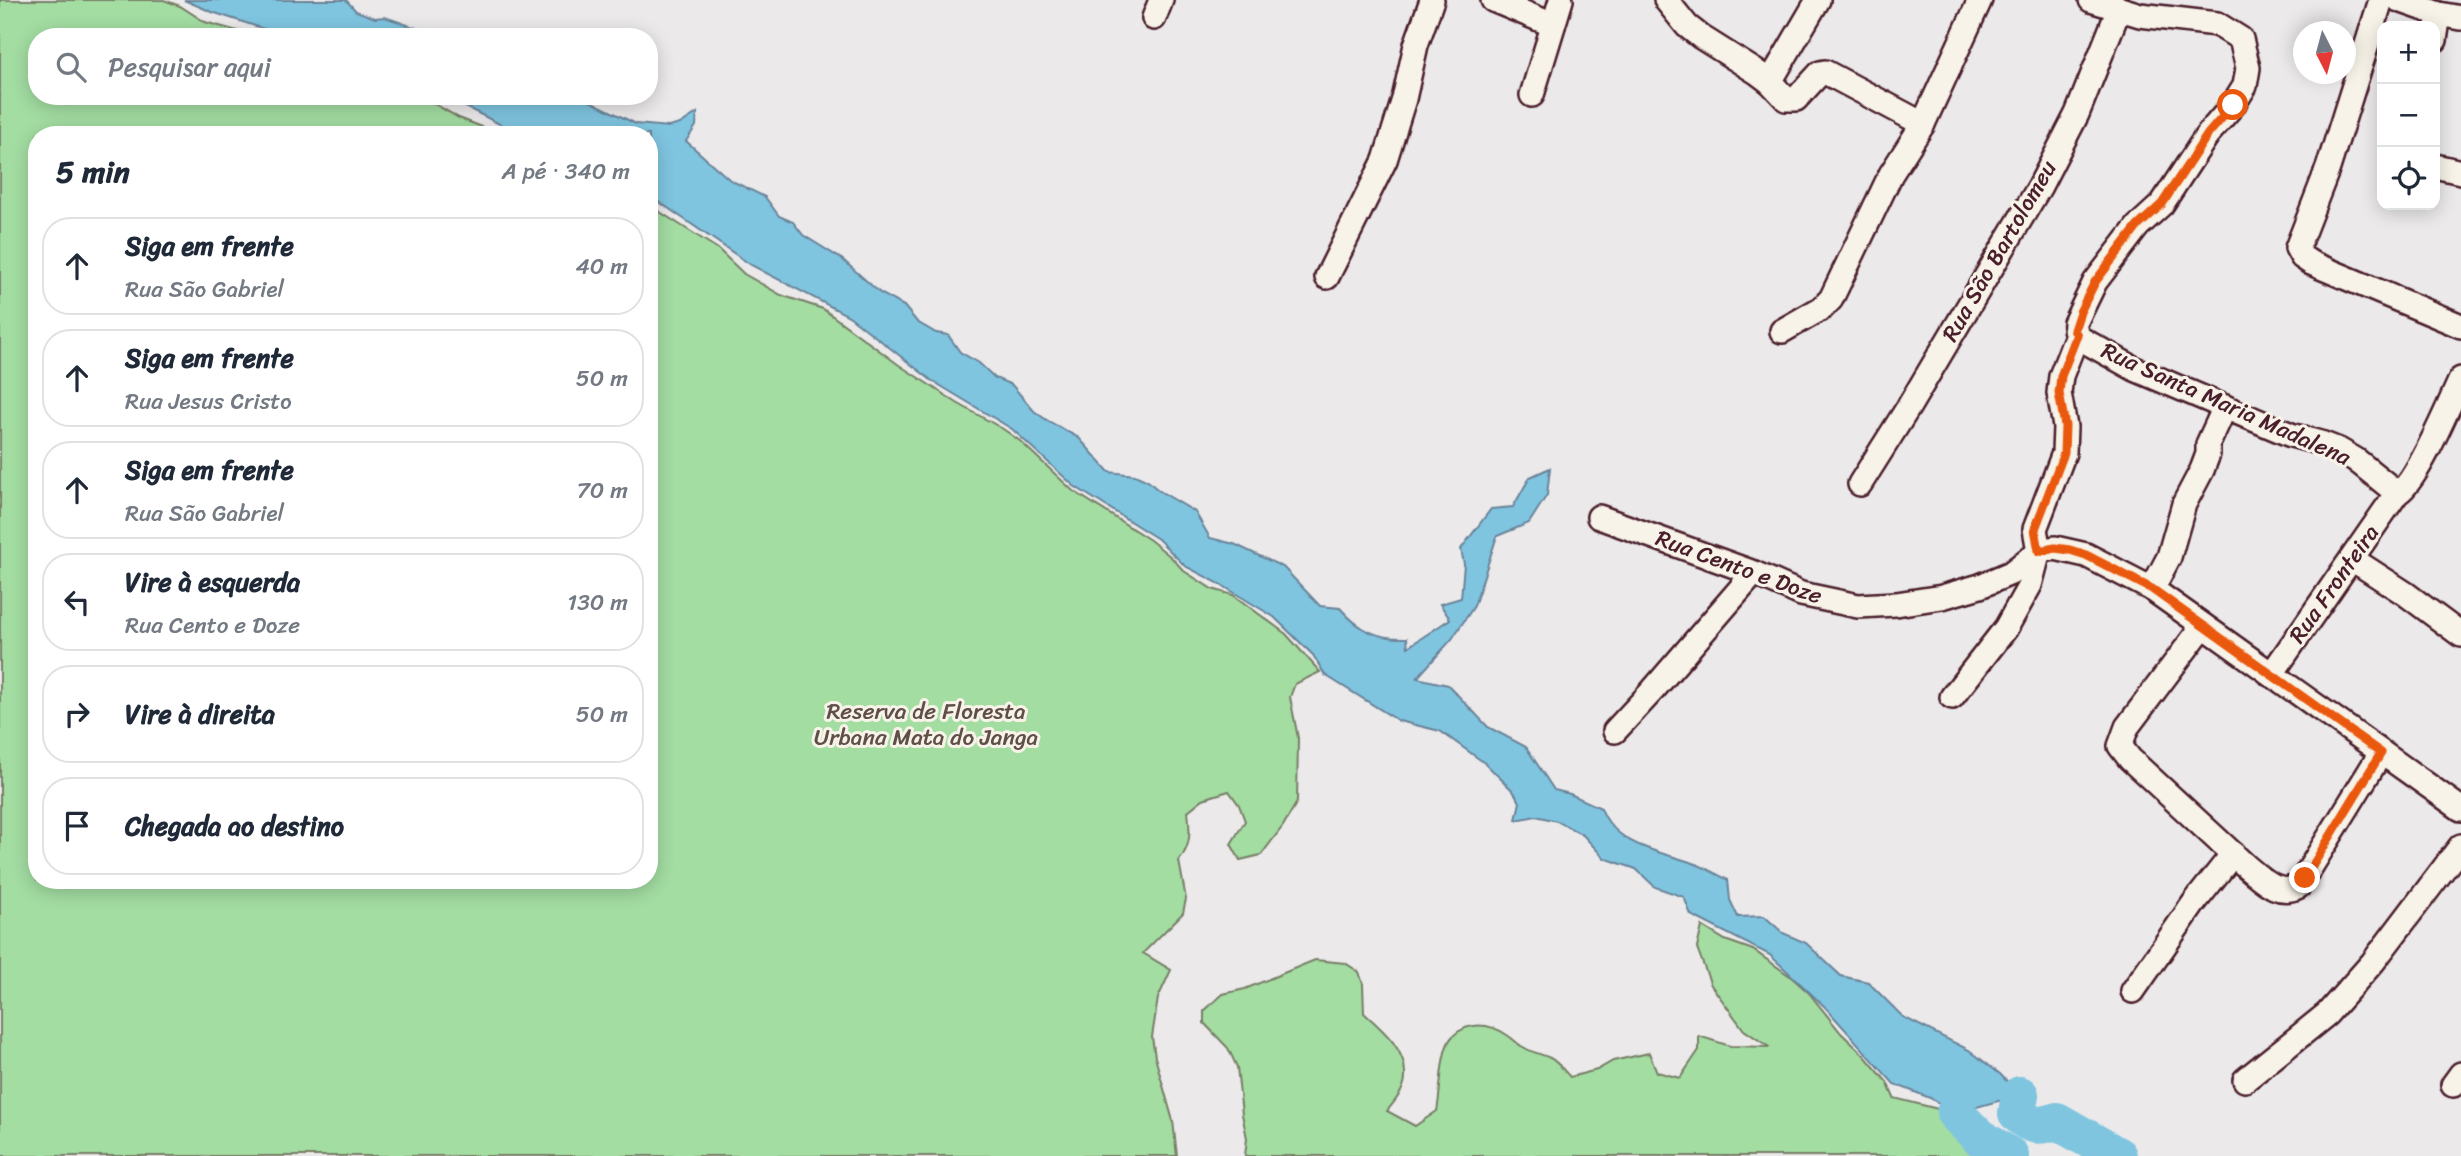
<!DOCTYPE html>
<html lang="pt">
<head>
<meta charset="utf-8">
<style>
	:root { --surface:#fff; --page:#f2f2f3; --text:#1f2937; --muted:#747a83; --line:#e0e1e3 }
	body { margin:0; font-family:Sriracha,sans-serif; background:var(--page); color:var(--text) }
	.controls { position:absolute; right:21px; top:21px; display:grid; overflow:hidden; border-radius:14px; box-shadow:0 4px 18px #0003 }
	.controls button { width:63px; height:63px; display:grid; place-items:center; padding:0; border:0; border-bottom:2px solid var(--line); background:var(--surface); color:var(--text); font:35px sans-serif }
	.compass { position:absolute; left:2293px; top:21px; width:63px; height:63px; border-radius:50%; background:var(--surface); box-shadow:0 4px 18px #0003; rotate:174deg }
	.stop { position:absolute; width:21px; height:21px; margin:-16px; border:5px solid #ea580c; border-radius:50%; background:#fff }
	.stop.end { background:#ea580c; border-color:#fff; box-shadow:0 2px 7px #0008 }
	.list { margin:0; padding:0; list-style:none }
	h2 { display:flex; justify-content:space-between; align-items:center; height:91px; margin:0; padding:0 28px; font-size:30px }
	h2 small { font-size:23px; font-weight:400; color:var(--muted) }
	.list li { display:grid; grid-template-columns:46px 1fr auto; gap:21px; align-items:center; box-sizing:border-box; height:98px; margin:0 14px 14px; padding:0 14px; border:2px solid var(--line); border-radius:28px }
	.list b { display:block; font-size:26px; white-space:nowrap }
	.list p { margin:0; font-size:23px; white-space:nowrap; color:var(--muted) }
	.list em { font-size:23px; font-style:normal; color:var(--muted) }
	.icon { flex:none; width:38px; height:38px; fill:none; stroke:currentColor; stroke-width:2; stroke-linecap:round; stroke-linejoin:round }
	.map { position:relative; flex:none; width:2461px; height:1156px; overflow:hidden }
	.search { position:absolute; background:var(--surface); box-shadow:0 4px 18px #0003; left:28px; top:28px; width:630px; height:77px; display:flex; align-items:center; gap:18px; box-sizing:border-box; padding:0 24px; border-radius:28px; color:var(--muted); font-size:26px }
	.panel { position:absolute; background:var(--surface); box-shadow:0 4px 18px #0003; left:28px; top:126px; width:630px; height:763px; border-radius:28px }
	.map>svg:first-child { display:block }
</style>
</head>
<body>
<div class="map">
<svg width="2461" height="1156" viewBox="0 0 2461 1156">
	<rect width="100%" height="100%" fill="#ebe9ea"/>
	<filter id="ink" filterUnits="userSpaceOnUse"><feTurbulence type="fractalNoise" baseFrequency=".0143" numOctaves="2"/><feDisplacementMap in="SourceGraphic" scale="14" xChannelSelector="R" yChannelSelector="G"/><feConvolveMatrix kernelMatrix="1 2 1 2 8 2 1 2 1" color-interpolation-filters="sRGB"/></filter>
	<g filter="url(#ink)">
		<g fill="#a3dda2" stroke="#767e66" stroke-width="2">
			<path d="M0,0h164l16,6 25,16 54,15h-222v59h384l38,22 44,17h-466v745h612v-675l69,44 26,25 37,21 42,14 76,56 58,38 46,26 17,12 52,49 78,50 21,17 13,14 28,18 21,6 53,39 34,38 -25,12 -5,13 8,41 -1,64 -14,24 -22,29 -21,5 -9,-16 14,-23 -6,-16 -10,-14 -26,8 -15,12c2,20 4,33 -9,50l7,38 -3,14 -40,40 28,17 -13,28 -6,39 3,20 18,64 4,35h-1177z"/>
			<path d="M1702,926l23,14 28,10 37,26 19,17 32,40 23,22 23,27 7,16 44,11 20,11 36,36h-749l2,-18 -5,-24 -5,-47 -9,-19 -24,-25v-12l19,-17 22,-5 70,-29 30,3 14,9 4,12 1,29c18,16 43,37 41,64 0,13 -11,25 -18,34l28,15 22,-15c4,-18 3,-61 15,-74 15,-16 38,-14 55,-2 7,4 11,10 18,13 8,5 17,6 25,10 8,4 14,13 20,19l27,-7 16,-9 36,-8 8,19 23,6 19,-28v-14l31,10 39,1 -25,-17 -33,-45 -14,-37z"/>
		</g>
		<g fill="#7fc5e0" stroke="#6a8398" stroke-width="2">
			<path d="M184,0h162l10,11 19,7 10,-1 57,20h-153l-77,-25z"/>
			<path d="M444,96h136l56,28 33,3 11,-3 17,-11 -1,13 -10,15 44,39 35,17 14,19 14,6 10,13 40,25 37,33 24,13 13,16 19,11 12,2 12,17 19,11 16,15 17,7 22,26 14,10 31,17 30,34 26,3 13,6 10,9 37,22 15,26 24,6 49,23 37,39 20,2c19,22 37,31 67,30l1,9 42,-28 -10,-15 21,-6 3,-34 -3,-15 30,-40 22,-2 17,-30 20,-9 -3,27 -18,28 -32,13 -23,70 -22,33 -35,39 31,7 40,42 38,20 28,43 16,4 31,14c14,38 58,43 92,55 12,4 23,11 35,17l2,20 8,17 26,-1 19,17 23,10 35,33 27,6 35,35 66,33 31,24 20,21 -65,18 -25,-15 -36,-14 -69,-77 -55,-52 -79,-40 -7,-18 -29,-10 -19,-18 -32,-11 -21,-23 -26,-14 -21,-5 -20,4 4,-18 -7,-11 -27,-27 -46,-33 -41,-10 -74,-46 -12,-20 -39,-38 -54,-33 -35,-18 -27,-27 -84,-53 -62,-57 -81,-49 -82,-64 -98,-51 -102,-70v-60h-128z"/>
		</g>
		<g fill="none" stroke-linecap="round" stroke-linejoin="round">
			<g stroke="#7fc5e0" stroke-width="38">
				<path d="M2020,1095l-3,18c13,14 22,14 40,8l61,35"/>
				<path d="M1955,1113l24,24 31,19"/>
			</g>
			<g stroke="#4a1f2b" stroke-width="28">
				<g id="minor">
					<path d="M1493,0l60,25"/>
					<path d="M1666,0l21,26 14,11 57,36 12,9 16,17h10l24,-26 5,-1 98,52"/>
					<path d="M2091,0l49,15 77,9 24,15 7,29 -3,18 -12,19 -25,29 -46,70 -24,22 -43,56 -20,41c-1,7 1,11 6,16l54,30 156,66 30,8 18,7 17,10 41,33"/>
					<path d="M2381,0l-53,168 -31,80 5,9 9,6 150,63"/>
					<path d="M2399,0l40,14 22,4"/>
					<path d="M1154,18l7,-18"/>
					<path d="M2435,40l4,-26"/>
					<path d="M1770,82l48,-82"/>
					<path d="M1532,95l29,-95"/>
					<path d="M2435,166l26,6"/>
					<path d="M1327,277l58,-117 19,-61 12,-54 16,-45"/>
					<path d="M1782,331l40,-23 9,-9 60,-125 32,-50 57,-124"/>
					<path d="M1860,484l48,-76 132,-222 37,-72 42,-105"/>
					<path d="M1599,517l155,56 47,21 57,12 38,-2 46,-7 38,-11 31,-13 28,-22 16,-3 31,7 66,34 309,220"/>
					<path d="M2352,559l54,35 55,41"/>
					<path d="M2152,589l17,-32 15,-53 18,-34 6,-16v-10l17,-37"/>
					<path d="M2203,626l-76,101 -7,19 10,13 117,108c16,13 31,30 52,19l82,-133"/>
					<path d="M2271,675l126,-182c19,-8 53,-91 64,-114"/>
					<path d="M1952,697l54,-69 24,-43 9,-34 -4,-22 29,-76 1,-26 -6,-34 2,-17 16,-41"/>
					<path d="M1615,731l38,-41 101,-117"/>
					<path d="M2133,991l61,-88 39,-49"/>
					<path d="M2245,1080l82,-66 46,-52 88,-116"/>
					<path d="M2453,1085l8,-11"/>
				</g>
			</g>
			<use href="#minor" stroke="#f7f3e8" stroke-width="23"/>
		</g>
	</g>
	<g fill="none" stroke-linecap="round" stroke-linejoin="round" filter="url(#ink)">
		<path stroke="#ea580c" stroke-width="9" d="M2233,105l-25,29 -46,70 -24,22 -43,56 -15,30 -6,18 3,5 -16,41 -2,17 6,33 -1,27 -29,76 4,22 16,-3 15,2 16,5 66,34 229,164 -76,125"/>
	</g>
	<g text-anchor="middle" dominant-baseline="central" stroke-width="6" stroke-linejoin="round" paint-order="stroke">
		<g font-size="23" fill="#4a1f2b" stroke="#f7f3e8">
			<text transform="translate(1999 251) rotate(-60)">Rua São Bartolomeu</text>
			<text transform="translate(2226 404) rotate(24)">Rua Santa Maria Madalena</text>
			<text transform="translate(1739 567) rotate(20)">Rua Cento e Doze</text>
			<text transform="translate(2334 584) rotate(-55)">Rua Fronteira</text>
		</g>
		<g font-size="23" fill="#604e49" stroke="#f7f3e8">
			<text x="926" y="711">Reserva de Floresta<tspan x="926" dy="26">Urbana Mata do Janga</tspan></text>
		</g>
	</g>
</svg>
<div class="controls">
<button>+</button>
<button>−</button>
<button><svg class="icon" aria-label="locate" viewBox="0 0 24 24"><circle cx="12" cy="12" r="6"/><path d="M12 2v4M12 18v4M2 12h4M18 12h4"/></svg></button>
</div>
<svg class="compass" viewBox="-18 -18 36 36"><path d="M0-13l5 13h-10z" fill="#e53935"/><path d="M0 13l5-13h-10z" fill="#747a83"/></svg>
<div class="stop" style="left:2233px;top:105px"></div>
<div class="stop end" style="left:2305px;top:878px"></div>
<div class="search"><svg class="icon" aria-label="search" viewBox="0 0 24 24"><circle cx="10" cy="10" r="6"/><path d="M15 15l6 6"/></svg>Pesquisar aqui</div>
<section class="panel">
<h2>5 min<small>A pé · 340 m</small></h2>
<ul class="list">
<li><svg class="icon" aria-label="ahead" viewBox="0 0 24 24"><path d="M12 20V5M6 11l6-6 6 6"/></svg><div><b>Siga em frente</b><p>Rua São Gabriel</p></div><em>40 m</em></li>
<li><svg class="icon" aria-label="ahead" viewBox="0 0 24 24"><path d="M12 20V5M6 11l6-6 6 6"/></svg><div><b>Siga em frente</b><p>Rua Jesus Cristo</p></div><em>50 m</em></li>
<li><svg class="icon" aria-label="ahead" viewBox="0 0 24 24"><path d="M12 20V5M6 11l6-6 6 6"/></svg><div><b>Siga em frente</b><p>Rua São Gabriel</p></div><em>70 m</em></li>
<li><svg class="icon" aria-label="left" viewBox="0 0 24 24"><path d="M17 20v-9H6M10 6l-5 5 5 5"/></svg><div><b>Vire à esquerda</b><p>Rua Cento e Doze</p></div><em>130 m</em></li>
<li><svg class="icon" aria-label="right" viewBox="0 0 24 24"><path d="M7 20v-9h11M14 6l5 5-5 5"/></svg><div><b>Vire à direita</b></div><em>50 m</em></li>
<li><svg class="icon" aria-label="arrive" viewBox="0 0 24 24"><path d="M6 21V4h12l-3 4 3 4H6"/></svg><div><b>Chegada ao destino</b></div></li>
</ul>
</section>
</div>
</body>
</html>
